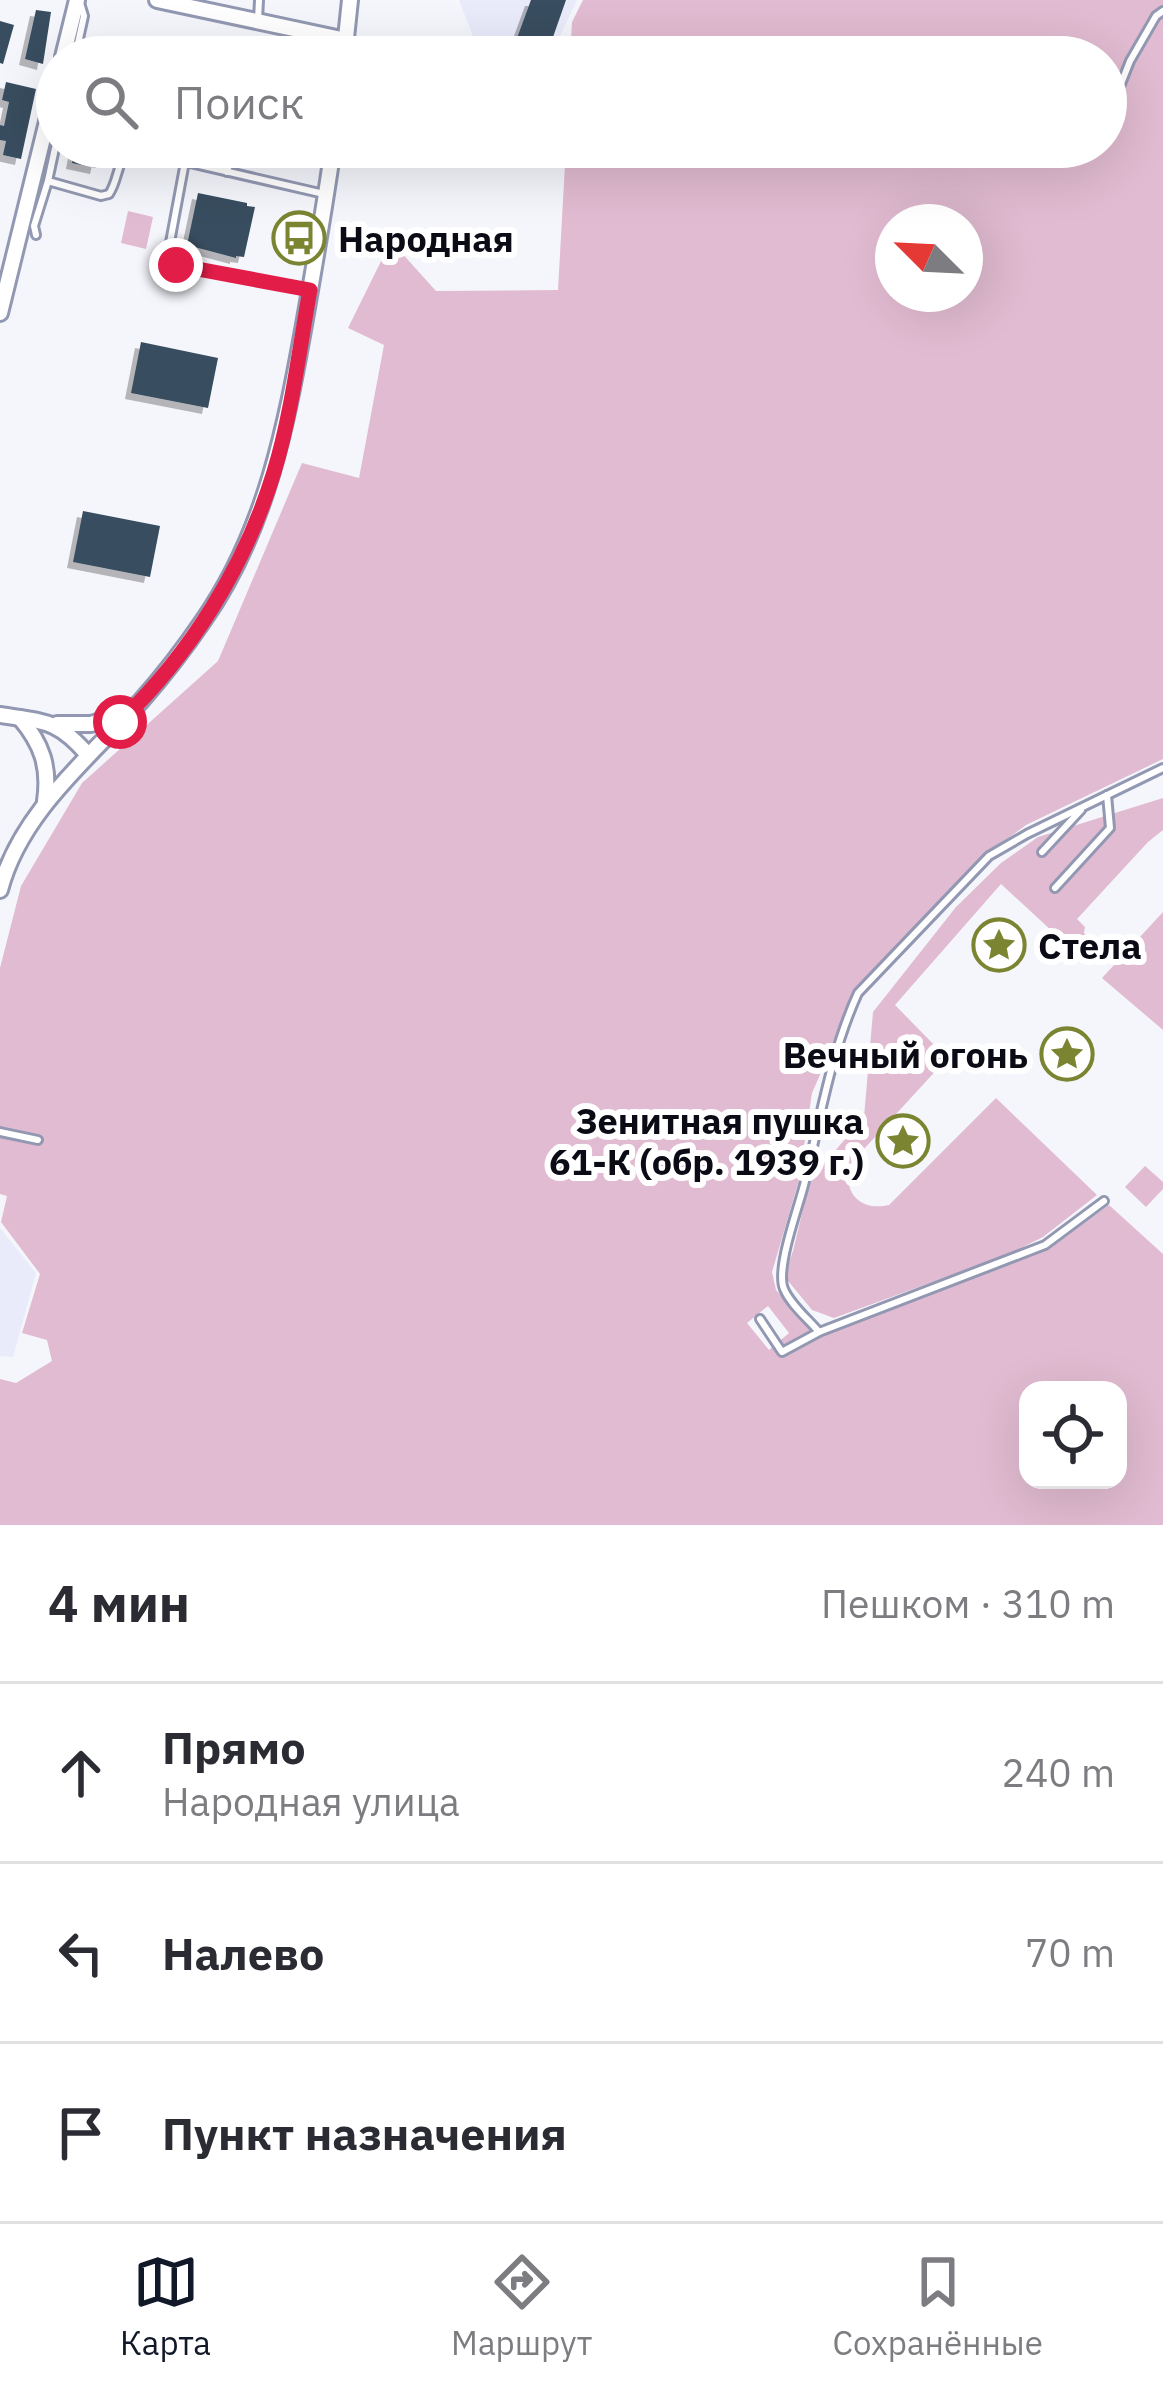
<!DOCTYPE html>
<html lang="ru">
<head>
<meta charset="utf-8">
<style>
	:root { --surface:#fff; --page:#f2f2f3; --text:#2b2b33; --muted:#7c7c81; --line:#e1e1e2; --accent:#111827 }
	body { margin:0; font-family:"IBM Plex Sans",sans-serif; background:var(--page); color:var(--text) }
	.controls { position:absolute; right:36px; bottom:36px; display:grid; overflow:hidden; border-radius:24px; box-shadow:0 12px 48px #0002 }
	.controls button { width:108px; height:108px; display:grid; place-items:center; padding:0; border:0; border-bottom:3px solid var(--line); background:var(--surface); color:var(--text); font:60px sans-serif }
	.compass { position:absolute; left:875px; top:204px; width:108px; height:108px; border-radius:50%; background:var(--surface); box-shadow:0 12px 48px #0002; rotate:294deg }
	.stop { position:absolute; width:36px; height:36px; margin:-27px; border:9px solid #e11d48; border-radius:50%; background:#fff }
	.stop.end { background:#e11d48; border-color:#fff; box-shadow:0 3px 12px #0008 }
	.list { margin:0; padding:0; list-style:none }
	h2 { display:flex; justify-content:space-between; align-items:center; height:156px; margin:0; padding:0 48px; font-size:51px }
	h2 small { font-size:39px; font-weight:400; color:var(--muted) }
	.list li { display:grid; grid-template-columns:78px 1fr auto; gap:36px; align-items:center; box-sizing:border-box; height:180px; padding:0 48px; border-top:3px solid var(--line) }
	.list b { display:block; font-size:45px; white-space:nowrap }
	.list p { margin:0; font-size:39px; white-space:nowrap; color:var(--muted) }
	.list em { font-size:39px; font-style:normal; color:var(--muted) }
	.icon { flex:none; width:66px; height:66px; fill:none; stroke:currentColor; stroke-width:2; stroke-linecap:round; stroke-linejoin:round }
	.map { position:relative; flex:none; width:1163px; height:1525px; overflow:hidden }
	.search { position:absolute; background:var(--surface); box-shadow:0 12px 48px #0002; left:36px; right:36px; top:36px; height:132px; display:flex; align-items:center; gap:30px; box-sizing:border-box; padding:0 42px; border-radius:66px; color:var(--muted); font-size:45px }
	.sheet { height:696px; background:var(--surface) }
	nav { display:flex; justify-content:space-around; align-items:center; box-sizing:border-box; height:168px; border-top:3px solid var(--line); background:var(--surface); font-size:33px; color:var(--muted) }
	nav a { display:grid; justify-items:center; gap:6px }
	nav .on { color:var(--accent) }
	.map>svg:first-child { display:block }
</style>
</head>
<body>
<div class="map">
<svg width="1163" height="1525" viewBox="0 0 1163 1525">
	<defs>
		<filter id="shadow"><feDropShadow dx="-6" dy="6" stdDeviation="0" flood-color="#0004"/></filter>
	</defs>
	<rect width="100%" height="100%" fill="#f5f6fc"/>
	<g fill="#e9ebfa">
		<path d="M459,0h118l-27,57h-69z"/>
		<path d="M0,1228l36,45 -23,84 -13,-1z"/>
	</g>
	<g fill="#e1bbd1" fill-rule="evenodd">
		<path d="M583,0h580v759l-137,66 -39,29 -134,146 -41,93 -13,87 -27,92 4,18 34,38 17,6 219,-84 63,-45 54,49v271h-1163v-146l16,4 36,-22 -5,-21 -25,-7 18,-59 -39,-52 6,-26 -7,-2v-226l21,-82 61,-103 136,-122 84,-198 57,15 25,-133 -36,-17 43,-87 45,50 122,-1 8,-143h540v-90h-536l2,-35zM893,222h72v72h-72zM768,1306l21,27 -20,17 -22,-27zM1028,1390h90v90h-90z"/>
		<path d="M128,211l25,6 -7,32 -25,-6z"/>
		<path d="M1163,798v32l-15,12 -71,77 8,8 -1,6 9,8 -14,15 -78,-72 -106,121 49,50 -5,6 3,3 -90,98c-12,29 8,50 37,43l107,-107 101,97 -54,42 -34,17 -175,64 -22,-8 -28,-34 9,-25 17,-71 54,-63 9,-105 83,-105 45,-44 37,-26z"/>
		<path d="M1163,912v118l-61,-52z"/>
		<path d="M1145,1166l18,16v7l-17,18 -21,-20z"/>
	</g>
	<g fill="#384d5e" filter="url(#shadow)">
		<path d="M531,0h35l-20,57h-36z"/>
		<path d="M36,10l15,2 -8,52 -18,-5z"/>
		<path d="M0,21l14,4 -11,39 -3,-1z"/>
		<path d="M6,82l30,7 -15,70 -18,-4 3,-14 -6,-1v-15l4,1 5,-24 -7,-2z"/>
		<path d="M75,147h26l-5,21 -24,-5z"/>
		<path d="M198,193l49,10v3l8,1 -11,50 -8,-1v2l-49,-13z"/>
		<path d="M141,342l77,16 -10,50 -77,-15z"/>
		<path d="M83,511l77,15 -10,51 -77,-15z"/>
	</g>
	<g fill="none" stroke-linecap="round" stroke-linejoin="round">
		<g stroke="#9398b2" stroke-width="12">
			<g id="lane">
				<path d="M258,20l1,-20"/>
				<path d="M349,42l20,15"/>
				<path d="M78,53l20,4"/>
				<path d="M75,57l9,-41 -4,-13"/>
				<path d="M1106,122l24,-61 26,-45 7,-5"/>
				<path d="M57,139l-9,42 53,15 8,-2c9,-13 8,-30 18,-43l7,-1 190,44"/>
				<path d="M1094,152l2,-5"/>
				<path d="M185,162l-17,91 2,7 6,5 132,24"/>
				<path d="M227,172l6,-25"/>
				<path d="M36,235l-2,-9 14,-45"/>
				<path d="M1042,852l39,-42"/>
				<path d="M1055,888l55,-60 -3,-33"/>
				<path d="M0,1132l38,8"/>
				<path d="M760,1319l22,33 37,-20c-11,-13 -29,-28 -35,-43 -9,-21 16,-85 21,-108 15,-62 26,-129 53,-188l131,-137 38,-22 136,-66"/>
				<path d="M819,1332l226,-87 59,-44"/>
			</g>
		</g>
		<g stroke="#9398b2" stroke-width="20">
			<g id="street">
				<path d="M157,0l189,40"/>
				<path d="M63,57l14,-57"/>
				<path d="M344,57l6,-57"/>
				<path d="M0,313l57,-232"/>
				<path d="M0,715c44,7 57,4 88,40"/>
				<path d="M20,718c22,26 30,49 25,83"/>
				<path d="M57,724h34l32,-10"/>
				<path d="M0,890c20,-77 89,-132 141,-189 22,-25 43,-52 62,-80 63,-90 83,-195 102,-302 10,-57 20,-114 28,-172"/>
			</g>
		</g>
		<use href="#lane" stroke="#fff" stroke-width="6"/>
		<use href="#street" stroke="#fff" stroke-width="14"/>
	</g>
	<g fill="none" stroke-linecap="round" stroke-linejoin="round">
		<path stroke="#e11d48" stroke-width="15" d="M120,722c71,-69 125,-155 154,-250 18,-59 25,-122 36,-182l-134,-25"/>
	</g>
	<defs>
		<g id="bus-ring" transform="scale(2.7)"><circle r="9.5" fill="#fff" stroke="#7b8531" stroke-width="1.5"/><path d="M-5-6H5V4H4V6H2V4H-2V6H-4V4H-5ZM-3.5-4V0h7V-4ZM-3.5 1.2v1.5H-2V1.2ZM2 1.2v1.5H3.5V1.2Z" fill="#7b8531"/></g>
		<g id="sight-ring" transform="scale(2.7)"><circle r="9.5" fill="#fff" stroke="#7b8531" stroke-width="1.5"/><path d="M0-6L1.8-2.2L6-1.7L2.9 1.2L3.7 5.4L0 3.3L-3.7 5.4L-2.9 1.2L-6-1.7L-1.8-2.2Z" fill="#7b8531"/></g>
	</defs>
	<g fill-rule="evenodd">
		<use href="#bus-ring" x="299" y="238"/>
		<use href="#sight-ring" x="999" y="945"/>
		<use href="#sight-ring" x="1067" y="1054"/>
		<use href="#sight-ring" x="903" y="1141"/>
	</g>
	<g text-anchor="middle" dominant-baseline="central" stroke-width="12" stroke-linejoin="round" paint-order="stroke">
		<g font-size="36" font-weight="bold" fill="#0a0b15" stroke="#fff" text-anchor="start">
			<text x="338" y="238">Народная</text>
			<text x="1038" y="945">Стела</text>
			<text x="1028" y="1054" text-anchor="end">Вечный огонь</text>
			<text x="864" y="1120" text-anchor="end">Зенитная пушка<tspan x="864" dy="41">61-К (обр. 1939 г.)</tspan></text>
		</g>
	</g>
</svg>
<div class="controls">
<button><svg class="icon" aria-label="locate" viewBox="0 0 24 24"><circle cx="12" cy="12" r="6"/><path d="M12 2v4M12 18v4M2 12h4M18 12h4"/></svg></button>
</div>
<svg class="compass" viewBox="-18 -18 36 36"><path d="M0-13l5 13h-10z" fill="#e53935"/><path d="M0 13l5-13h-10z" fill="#7c7c81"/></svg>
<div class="stop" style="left:120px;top:722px"></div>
<div class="stop end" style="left:176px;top:265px"></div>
<div class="search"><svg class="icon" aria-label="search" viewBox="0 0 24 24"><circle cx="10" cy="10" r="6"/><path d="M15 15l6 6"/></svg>Поиск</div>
</div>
<section class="sheet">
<h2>4 мин<small>Пешком · 310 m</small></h2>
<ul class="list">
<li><svg class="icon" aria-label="ahead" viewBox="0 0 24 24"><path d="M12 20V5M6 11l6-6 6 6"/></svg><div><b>Прямо</b><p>Народная улица</p></div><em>240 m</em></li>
<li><svg class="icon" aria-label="left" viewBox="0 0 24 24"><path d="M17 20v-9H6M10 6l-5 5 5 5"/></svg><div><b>Налево</b></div><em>70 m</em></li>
<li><svg class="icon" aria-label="arrive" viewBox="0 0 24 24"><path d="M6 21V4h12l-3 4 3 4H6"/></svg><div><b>Пункт назначения</b></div></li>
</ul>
</section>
<nav>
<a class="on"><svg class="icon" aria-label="map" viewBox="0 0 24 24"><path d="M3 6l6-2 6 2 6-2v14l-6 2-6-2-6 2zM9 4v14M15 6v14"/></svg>Карта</a>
<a><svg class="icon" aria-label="directions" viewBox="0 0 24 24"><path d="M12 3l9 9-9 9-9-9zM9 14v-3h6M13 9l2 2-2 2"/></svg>Маршрут</a>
<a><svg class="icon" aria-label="saved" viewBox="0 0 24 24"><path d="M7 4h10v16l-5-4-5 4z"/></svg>Сохранённые</a>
</nav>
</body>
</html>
